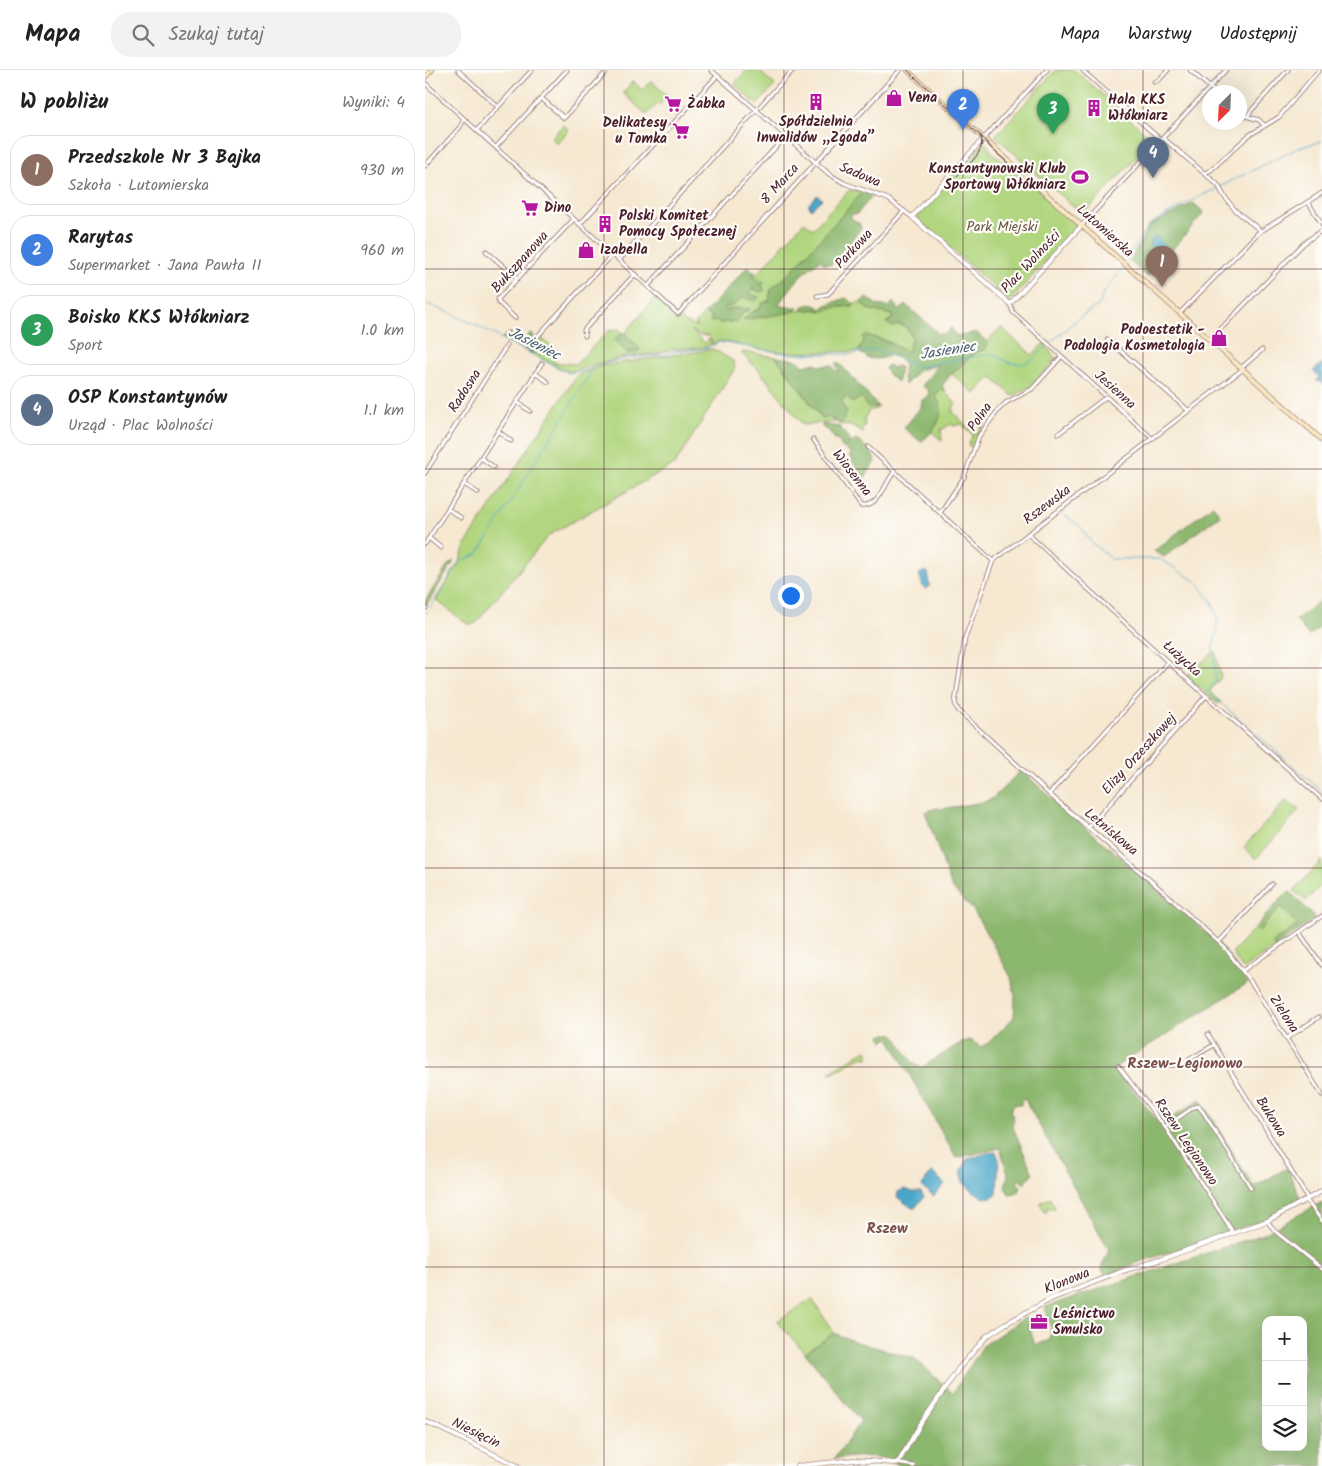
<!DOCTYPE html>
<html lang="pl">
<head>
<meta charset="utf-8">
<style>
	:root { --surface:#fff; --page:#f2f2f2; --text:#222; --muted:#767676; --line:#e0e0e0; --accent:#b5179e }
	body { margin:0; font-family:Kalam,sans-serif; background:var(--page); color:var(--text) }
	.controls { position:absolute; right:15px; bottom:15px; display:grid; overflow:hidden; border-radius:10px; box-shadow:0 5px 20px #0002 }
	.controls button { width:45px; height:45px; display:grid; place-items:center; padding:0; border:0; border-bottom:1px solid var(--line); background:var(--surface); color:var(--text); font:25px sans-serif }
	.compass { position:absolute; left:777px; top:15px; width:45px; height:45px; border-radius:50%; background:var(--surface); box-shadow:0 5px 20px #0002; rotate:204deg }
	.you { position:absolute; left:365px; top:525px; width:18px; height:18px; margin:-12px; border:4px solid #fff; border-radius:50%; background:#1a73e8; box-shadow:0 0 0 8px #1a73e833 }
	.badge { display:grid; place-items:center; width:32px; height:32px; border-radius:50%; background:var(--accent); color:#fff; font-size:16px; font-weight:700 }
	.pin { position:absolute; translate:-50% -41px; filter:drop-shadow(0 1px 2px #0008) }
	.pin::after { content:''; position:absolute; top:26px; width:18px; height:15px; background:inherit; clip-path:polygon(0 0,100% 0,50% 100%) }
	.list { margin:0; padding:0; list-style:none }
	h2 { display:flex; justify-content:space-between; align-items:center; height:65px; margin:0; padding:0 20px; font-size:21px }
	h2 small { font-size:16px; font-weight:400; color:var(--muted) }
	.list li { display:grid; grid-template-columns:32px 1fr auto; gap:15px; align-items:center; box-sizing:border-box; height:70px; margin:0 10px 10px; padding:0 10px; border:1px solid var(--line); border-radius:20px }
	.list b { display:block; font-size:19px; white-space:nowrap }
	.list p { margin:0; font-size:16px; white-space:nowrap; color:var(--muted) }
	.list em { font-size:16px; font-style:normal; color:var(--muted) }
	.icon { flex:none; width:28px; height:28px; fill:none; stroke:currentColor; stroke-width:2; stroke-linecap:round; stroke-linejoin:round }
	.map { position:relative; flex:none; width:897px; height:1396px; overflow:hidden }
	header { display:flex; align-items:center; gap:30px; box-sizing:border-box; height:70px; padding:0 25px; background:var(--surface); border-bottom:1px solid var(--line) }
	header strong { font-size:24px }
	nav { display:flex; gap:28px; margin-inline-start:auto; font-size:18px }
	.search { width:350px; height:45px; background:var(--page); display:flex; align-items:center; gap:12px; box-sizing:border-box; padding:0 18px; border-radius:20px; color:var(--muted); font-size:19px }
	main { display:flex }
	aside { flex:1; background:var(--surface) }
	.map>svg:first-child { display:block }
</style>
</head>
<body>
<header>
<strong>Mapa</strong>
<div class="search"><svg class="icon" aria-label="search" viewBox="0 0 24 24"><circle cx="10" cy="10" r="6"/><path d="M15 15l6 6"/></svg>Szukaj tutaj</div>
<nav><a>Mapa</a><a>Warstwy</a><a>Udostępnij</a></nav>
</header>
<main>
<aside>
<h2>W pobliżu<small>Wyniki: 4</small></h2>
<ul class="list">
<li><span class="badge" style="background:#8d6e63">1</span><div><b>Przedszkole Nr 3 Bajka</b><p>Szkoła · Lutomierska</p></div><em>930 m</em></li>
<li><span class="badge" style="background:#3f7fe0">2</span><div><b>Rarytas</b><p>Supermarket · Jana Pawła II</p></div><em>960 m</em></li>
<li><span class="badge" style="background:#2e9e5b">3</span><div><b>Boisko KKS Włókniarz</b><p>Sport</p></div><em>1.0 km</em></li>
<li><span class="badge" style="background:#5c6f8a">4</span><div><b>OSP Konstantynów</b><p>Urząd · Plac Wolności</p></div><em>1.1 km</em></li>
</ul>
</aside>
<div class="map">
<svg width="897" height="1396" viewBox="0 0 897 1396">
	<rect width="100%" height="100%" fill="#fdfcf7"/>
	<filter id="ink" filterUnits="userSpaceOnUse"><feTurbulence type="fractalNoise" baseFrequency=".02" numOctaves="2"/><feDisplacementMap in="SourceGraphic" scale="10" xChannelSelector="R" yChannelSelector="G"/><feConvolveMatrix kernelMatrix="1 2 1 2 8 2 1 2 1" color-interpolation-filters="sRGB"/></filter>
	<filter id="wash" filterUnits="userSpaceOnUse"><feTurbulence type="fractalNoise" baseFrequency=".0096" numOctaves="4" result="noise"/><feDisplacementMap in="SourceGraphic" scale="20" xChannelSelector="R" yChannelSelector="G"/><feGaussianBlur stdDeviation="1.12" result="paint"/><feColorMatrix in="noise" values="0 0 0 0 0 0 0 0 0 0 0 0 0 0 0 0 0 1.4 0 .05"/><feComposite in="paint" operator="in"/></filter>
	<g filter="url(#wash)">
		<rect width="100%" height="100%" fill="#f6e8d1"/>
		<g fill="#b1d67f" stroke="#7e7a55">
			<path d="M322,0h11l17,15 -18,20 -23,-21z"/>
			<path d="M631,0h19l78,70 -70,75 -88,-79z"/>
			<path d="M208,11l9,9 9,-9 17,15 -9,9 -2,-1 -10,11 -24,-22z"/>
			<path d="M138,55l6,5 -12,13 -6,-5z"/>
			<path d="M558,73l4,1 4,7 85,71v6l-64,71 -4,1 -91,-82v-4l41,-43 8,-6z"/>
			<path d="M427,120l11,2 -77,85 -15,12 -2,12 -10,9h-4l6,8c10,-4 52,-11 60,-7l9,-3 23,-2 2,-1 -2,-2 8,-1 6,7 26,6v3l-7,4 20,5 6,10 -5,15 -16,-9 -17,-6 -10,4 -5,10 -66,2 -37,-4 -29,-7 -8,-1 -6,3 -4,-8 -10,-1 -8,-5 14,13 4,-4 3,5 -9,4 -29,1 -17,5 -28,2 -61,16 -37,-19 4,-1 7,-14 16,16 -4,4v5l22,1 33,-34 5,1 3,-3 4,3v3l-5,4 -1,3 12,12 11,-1 -7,-9 1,-3 -7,-7 30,-35 30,24 12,5 -2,-3 11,-12 1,3 5,2 2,4 6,2 17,-2 6,-8 7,-4 -12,-1 -13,4 -1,-3 19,-11 9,-2 -2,-2 2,-8 3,4h9l-2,-4 2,-4 -4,-1 -6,-5v-4l3,2 47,-52 9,7 35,-38z"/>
			<path d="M576,257l31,28 12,-12 11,15 -3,6 -25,25 -14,7 -22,-19 -16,17 -23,-20 26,-23 8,-2 1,-7z"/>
			<path d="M288,279l20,12 2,7 -60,96 -126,71 -74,89h-8l-31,-24 23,-37 6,-17 -1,-2 3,-2 110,-167 24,-9z"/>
			<path d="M320,282l31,5 45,61 8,-1 6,5 -32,3 -46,-57 -16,-15z"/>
			<path d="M518,320l12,12v3l-2,3v4l21,21h3l5,-8 3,-1 -12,24 -5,-3 5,-10 -12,-11 -7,2 -3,-2 -10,6 1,11 -10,-9c11,-18 9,-19 3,-38z"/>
			<path d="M422,326l4,3 10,-2 11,10 6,-1v2l-9,3 -5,8 1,7 -3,4 2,2 -2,1 -8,-6 -15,-3 3,-2 -1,-21z"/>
			<path d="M790,581l6,26 -11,14 11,11 -3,2 -32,-28z"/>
			<path d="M861,730l13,10 -43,49 -12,-12z"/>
			<path d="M897,790v25l-16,16 -12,-10z"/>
			<path d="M855,837l18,18 -25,17 2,5 -32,22 -11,-16 23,-25 4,2z"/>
			<path d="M440,980l3,1v7l-5,-2 -15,8 -8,6 -11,3z"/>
			<path d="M625,1128l5,10 -5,2 -2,-4 -2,3 1,3 -2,1 -5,-10z"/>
			<path d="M387,1229l22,34 -29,20 -28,-32z"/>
		</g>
		<g fill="#8cb76e" stroke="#6b6b4c" fill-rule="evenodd">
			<path d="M438,122l9,4 -15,18h-6v4l8,5 2,5 -10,14 -20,22h-7l-4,-4 -18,14 -24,31 9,2h11l-2,3 -8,3 -45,7 7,-7 9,-3 3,-7 7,-2 2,-12 15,-12z"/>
			<path d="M768,133l11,9 -25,30 -32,35 -17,-16 19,-35z"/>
			<path d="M323,196l6,6v4l6,5 4,1 -2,4 2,5 -6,1 -6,-6 1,5 -3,3 9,3 -4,4 -12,-3 -9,7 -10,3 2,3c7,-4 16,-3 24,-2l-7,4 -6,8 -17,2 -6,-2 -3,1 -1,-1 2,-4 -5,-1 -1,-4z"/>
			<path d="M441,227l11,8 11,2 5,-5 4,4 -2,3 5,1 6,-5 33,29h7l5,-7 5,9 4,-1h7l3,-2h7l10,9 -1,7c-15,3 -35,24 -44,37l4,4 -1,2 -3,-2 -7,4c1,4 4,7 5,11 4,15 -9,29 -19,37l-17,-14 17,-21 1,-7 7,-4 -1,-7 -6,-3 16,-21 -19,5 -14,15 -2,-8 1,-14 -6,-6 -9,-2c-6,5 -15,4 -22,3l-2,-3 -4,-1 -2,-3 5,-10 -1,-4 3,-2 25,8 16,9 5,-15 -6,-10 -7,-3 -6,3 -7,-4 7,-5v-3l-26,-6 -6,-7z"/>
			<path d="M421,228l9,7 -25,3 -2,2 -7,1 -4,-2 -15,2v-4c7,-3 13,-4 19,2l5,-4z"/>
			<path d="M85,263l15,7 5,-7 4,3 -7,10 6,5 -1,2 -30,-15z"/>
			<path d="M198,263h2l7,7 -1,3 3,-1 6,7 -1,2 -12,2 -12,-12 1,-3z"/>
			<path d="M351,287l21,3 7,6 11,-3 4,3 12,-1 7,7 1,-1 -3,-7 2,-2 40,44 -9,2 -3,-2 -2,-6 -3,-3 -8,6 -6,-7 -6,5 6,12 -5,9 -3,2 -10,-7 -7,1z"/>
			<path d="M463,295l5,3 3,-2 4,1 -2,14h-2l-8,-7 -3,-6z"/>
			<path d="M398,354l17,3 10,13 -2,5 8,-5c9,5 16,11 19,21l-11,18 -15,-23 3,-3 -10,-6 -4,-8h-3l-8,-10h-3l-3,-3z"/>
			<path d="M788,435l7,10 -56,42 -10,-6z"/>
			<path d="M29,491l-23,37 -4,6h-2v-3l24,-37z"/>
			<path d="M897,529v27l-13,10 -13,-16z"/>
			<path d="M596,700l42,39 74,62 85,76 26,36 -133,84 46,58 39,-26 54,88 33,-19 14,32 -40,21 -133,45 -22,10 -5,-8 8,-18 -85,-152 -3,3v4l-7,-1 -4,7 4,7 -2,7 21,49 -8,9h-2l-4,-4 -2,4 4,3 -1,4 -4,3 -7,1 -4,-7 3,-13 -8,-26 -44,10 -67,-120 -6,3 -2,-5 5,-2h8c9,12 14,27 27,34l41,-26 7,-2 12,7 6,-3 27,-27 1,-22 -4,-18 -37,-66 -22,-23 -27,-76 12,-4 5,1 41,-7 9,-3z"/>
			<path d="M865,822l26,26 -41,29 -2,-4 25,-18 -18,-18 -21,24 -4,-3 29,-33z"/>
			<path d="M897,1132v264h-422c-19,-14 -44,-9 -66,-7l27,-38 -56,-68 29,-20 22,9 58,16 39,35 30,-47 43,-30 9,29 15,-5 1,-12 -6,-21 219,-73zM841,1250h37v127h-37z"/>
		</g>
		<g fill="#4ba7c9" stroke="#4a637a">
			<path d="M392,125l5,4 -11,10 -2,-2v-3z"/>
			<path d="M729,167l4,1 6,7 -2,6 -3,2 -10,-8z"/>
			<path d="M897,293v21l-2,-3 -3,1 2,-6 -6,-5z"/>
			<path d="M498,502h4l2,2 -1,5 2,6 -3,4 -4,-2 -4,-13z"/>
			<path d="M571,1082l3,7 -2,35 -5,3 -8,1c-12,-8 -25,-13 -23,-29l4,-3 1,-6 21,-7z"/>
			<path d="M507,1102l13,12 -11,12 -11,-8 -1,-3z"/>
			<path d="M479,1119l8,3h9l3,5 -9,11h-3l-15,-11 1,-5z"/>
		</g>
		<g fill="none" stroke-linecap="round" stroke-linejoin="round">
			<g stroke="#4ba7c9" stroke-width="1">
				<path d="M701,193l11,-21 12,-17 42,-24 109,-54 22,-6"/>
				<path d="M0,233l47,20 96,50 18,-3 12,-5 32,-7 34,-3 12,-4 32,-3 11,-6 70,12h60l29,-4 41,17 23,-5 50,-8 18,9 14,1 8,-4 15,-14"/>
				<path d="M625,273l29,-25 21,-14 3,-11 21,-26"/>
				<path d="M155,319l13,-20"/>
				<path d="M637,443l17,12 12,17 21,17h48l37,23 15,20 5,14v15l-4,16 3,34 -9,10 115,100"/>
				<path d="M5,538l29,-46 19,-8 101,-162"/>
				<path d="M0,544l2,-3"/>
			</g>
		</g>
	</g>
	<g filter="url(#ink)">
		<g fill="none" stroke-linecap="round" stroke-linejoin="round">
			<g stroke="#a0847e" stroke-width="5">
				<g id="minor">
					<path d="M33,0l40,37"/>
					<path d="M286,0l118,104 15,9 44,16 24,18"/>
					<path d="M657,0l79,70"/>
					<path d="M765,0l25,22"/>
					<path d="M729,12l5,-2 9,-10"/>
					<path d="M0,13l253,231 222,-244"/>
					<path d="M116,28l23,20 44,-48"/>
					<path d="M814,44l20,6 5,5"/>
					<path d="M823,46l2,-4 38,-42"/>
					<path d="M52,60l55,-60"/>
					<path d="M559,68l63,-68"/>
					<path d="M738,68l55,47 6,11 11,14 26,21"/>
					<path d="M71,77l71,-77"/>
					<path d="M0,96l35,-39 4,-8"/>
					<path d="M780,103l6,-3 37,-34 31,-19 40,-47"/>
					<path d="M883,132l14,22"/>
					<path d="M155,154l137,-148"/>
					<path d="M657,155l144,-155"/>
					<path d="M61,181l31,27"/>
					<path d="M194,190l174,-190"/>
					<path d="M223,216l138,-150"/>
					<path d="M392,226l11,-2 76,-83"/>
					<path d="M585,234l3,8 140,127"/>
					<path d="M755,243l78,-80 64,-40"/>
					<path d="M90,248l-16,-15 -1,-4 76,-80"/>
					<path d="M160,266l-1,-6 51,-56"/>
					<path d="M110,269l78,-85"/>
					<path d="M682,269l82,72"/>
					<path d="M785,270l93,-96 19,-14"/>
					<path d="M816,298l21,-18"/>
					<path d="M818,299l-250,192 -28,77 -10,65 3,7 91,84 109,93 67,61 28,37 69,110"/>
					<path d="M110,303l13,9"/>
					<path d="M92,332l13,9"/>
					<path d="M73,361l13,10"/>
					<path d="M633,364l48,-37"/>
					<path d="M388,369l48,67c18,3 24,-24 34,-35"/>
					<path d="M443,377l72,66"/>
					<path d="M56,388l13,9"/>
					<path d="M0,403l82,-128"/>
					<path d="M39,414l14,9"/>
					<path d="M23,439l13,9"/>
					<path d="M603,464l140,128 154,137"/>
					<path d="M4,468l12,10"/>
					<path d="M0,474l117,-181"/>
					<path d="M568,491l-53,-48 24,-36 15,-41 20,-27 8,-7 25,-13 29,-32"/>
					<path d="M0,538h1"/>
					<path d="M624,724l119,-132"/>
					<path d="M663,758l118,-132"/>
					<path d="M874,862l23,33"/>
					<path d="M794,872l53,-58"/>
					<path d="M817,901l80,-55"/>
					<path d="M783,964l100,165"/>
					<path d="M862,968l32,-21"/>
					<path d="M765,989l24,-14"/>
					<path d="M693,996l47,61 68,105"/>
					<path d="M740,1057l29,-20 4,-1 5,6 48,76"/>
					<path d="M882,1131l15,20"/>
					<path d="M842,1151l9,11 46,37"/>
					<path d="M471,1393l18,3"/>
				</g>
			</g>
			<g stroke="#a0847e" stroke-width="5.5">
				<g id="tertiary">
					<path d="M559,68l-72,79 98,87 72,-79"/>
					<path d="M0,1351l93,45"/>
					<path d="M372,1396l57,-6 41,3 4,-2 21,-36 39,-57 28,-32 18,-12 46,-25 72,-28 39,-12 105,-38 55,-30"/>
				</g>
			</g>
			<g stroke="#a0847e" stroke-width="5.5">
				<g id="secondary">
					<path d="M482,0l415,370"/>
					<path d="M0,7l7,-7"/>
				</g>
			</g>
			<use href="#minor" stroke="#fff" stroke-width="3"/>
			<use href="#tertiary" stroke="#fff" stroke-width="4"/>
			<use href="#secondary" stroke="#f9e7c3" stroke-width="4"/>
			<g stroke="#4a1f2b" stroke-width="1">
				<path d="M482,0l75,67 11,13 22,19"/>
				<path d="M529,109c10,-11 35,-28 26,-44"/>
			</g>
		</g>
	</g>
	<path fill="none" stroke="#4a1f2b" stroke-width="1" stroke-opacity="0.55" d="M179,0v1396M359,0v1396M538,0v1396M718,0v1396M0,199h897M0,399h897M0,598h897M0,798h897M0,997h897M0,1197h897"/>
	<defs>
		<g id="shop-bare" transform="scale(1.35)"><path d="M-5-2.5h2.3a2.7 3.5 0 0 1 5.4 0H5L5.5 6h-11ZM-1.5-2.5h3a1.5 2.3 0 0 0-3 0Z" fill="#b5179e" stroke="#fdfcf7" stroke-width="2.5" paint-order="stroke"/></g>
		<g id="building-bare" transform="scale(1.35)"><path d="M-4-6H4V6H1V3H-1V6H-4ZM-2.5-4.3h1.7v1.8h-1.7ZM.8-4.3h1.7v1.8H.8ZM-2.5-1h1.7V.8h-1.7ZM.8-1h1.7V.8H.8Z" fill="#b5179e" stroke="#fdfcf7" stroke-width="2.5" paint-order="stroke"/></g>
		<g id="supermarket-bare" transform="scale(1.35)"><path d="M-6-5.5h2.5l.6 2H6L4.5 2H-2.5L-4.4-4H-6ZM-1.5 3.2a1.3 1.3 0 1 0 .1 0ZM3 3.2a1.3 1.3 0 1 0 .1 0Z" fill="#b5179e" stroke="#fdfcf7" stroke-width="2.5" paint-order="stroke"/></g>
		<g id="stadium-bare" transform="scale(1.35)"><path d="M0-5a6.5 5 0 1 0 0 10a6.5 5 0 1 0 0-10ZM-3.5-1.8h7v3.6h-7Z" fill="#b5179e" stroke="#fdfcf7" stroke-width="2.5" paint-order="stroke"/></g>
		<g id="office-bare" transform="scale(1.35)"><path d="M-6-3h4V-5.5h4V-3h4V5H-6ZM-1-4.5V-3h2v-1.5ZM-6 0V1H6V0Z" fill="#b5179e" stroke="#fdfcf7" stroke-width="2.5" paint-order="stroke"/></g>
	</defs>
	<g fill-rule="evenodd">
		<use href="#shop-bare" x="469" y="28"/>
		<use href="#building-bare" x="391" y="32"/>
		<use href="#supermarket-bare" x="248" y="34"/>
		<use href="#building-bare" x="669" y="38"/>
		<use href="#supermarket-bare" x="256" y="61"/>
		<use href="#stadium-bare" x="655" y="107"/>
		<use href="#supermarket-bare" x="105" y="138"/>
		<use href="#building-bare" x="180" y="154"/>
		<use href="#shop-bare" x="161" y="180"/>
		<use href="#shop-bare" x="794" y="268"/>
		<use href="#office-bare" x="614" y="1252"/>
	</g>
	<g text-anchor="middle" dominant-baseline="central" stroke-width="4.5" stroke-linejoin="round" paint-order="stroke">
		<g font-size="14" font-weight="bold" fill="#4a1f2b" stroke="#fdfcf7" text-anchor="start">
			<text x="483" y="28">Vena</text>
			<text x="683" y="30">Hala KKS<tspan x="683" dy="16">Włókniarz</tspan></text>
			<text x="262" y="34">Żabka</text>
			<text x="391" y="52" text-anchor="middle">Spółdzielnia<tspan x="391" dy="16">Inwalidów „Zgoda”</tspan></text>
			<text x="242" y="53" text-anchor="end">Delikatesy<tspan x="242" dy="16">u Tomka</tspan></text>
			<text x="641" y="99" text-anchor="end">Konstantynowski Klub<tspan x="641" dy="16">Sportowy Włókniarz</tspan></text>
			<text x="119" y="138">Dino</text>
			<text x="194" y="146">Polski Komitet<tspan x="194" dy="16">Pomocy Społecznej</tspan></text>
			<text x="175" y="180">Izabella</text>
			<text x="780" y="260" text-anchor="end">Podoestetik -<tspan x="780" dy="16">Podologia Kosmetologia</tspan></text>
			<text x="628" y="1244">Leśnictwo<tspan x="628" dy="16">Smulsko</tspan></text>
		</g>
		<g font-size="14" fill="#4a1f2b" stroke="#fdfcf7">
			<text transform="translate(435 105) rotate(23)">Sadowa</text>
			<text transform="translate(355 114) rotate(-48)">8 Marca</text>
			<text transform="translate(680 161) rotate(42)">Lutomierska</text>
			<text transform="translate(429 179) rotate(-47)">Parkowa</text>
			<text transform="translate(95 192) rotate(-48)">Bukszpanowa</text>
			<text transform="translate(606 192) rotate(-47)">Plac Wolności</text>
			<text transform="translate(690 320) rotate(42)">Jesienna</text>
			<text transform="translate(40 321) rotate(-57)">Radosna</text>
			<text transform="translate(555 347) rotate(-55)">Polna</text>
			<text transform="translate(427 403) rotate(52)">Wiosenna</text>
			<text transform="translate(622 435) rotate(-37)">Rszewska</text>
			<text transform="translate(757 589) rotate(42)">Łużycka</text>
			<text transform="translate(714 684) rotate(-48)">Elizy Orzeszkowej</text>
			<text transform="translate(686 762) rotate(40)">Letniskowa</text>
			<text transform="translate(859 944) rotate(57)">Zielona</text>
			<text transform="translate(846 1047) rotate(58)">Bukowa</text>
			<text transform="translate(761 1072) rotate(56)">Rszew Legionowo</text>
			<text transform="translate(642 1211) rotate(-22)">Klonowa</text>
			<text transform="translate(51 1363) rotate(26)">Niesięcin</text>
		</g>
		<g font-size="14" fill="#695644" stroke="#fdfcf7">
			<text x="577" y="157">Park Miejski</text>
		</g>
		<g font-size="15" font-style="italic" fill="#4a5c72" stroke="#fdfcf7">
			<text transform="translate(109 274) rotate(27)">Jasieniec</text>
			<text transform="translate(523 281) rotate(-9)">Jasieniec</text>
		</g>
		<g font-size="15" font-weight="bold" fill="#7a4f4e" stroke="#fdfcf7">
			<text x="760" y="994">Rszew-Legionowo</text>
			<text x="462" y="1159">Rszew</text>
		</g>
	</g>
</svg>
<div class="controls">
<button>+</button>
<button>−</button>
<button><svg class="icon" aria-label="layers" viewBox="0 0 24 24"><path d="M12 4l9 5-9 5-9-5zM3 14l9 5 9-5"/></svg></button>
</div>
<svg class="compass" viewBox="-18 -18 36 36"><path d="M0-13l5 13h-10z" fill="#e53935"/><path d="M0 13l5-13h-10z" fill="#767676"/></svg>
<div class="you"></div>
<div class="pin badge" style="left:737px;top:217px;background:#8d6e63">1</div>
<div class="pin badge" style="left:538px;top:60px;background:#3f7fe0">2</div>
<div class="pin badge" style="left:628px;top:64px;background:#2e9e5b">3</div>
<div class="pin badge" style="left:728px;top:108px;background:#5c6f8a">4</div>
</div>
</main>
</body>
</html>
